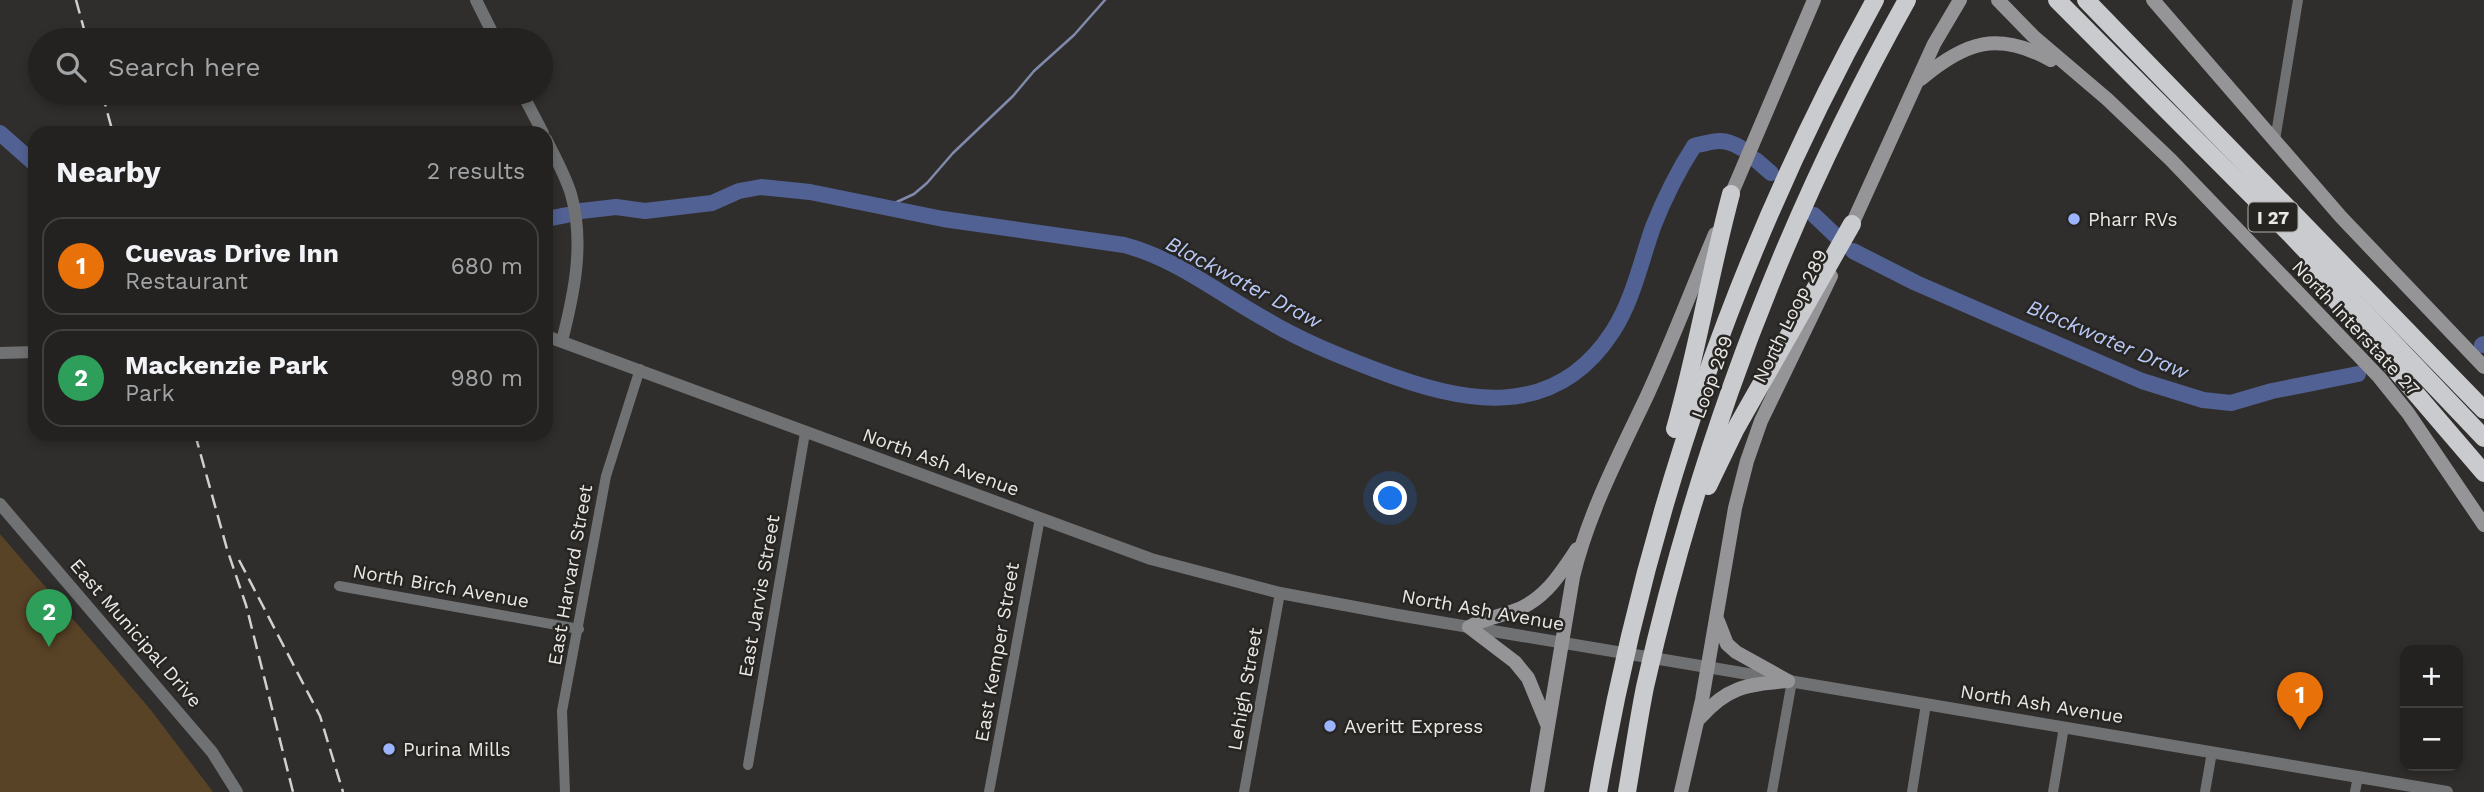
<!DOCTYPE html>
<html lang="en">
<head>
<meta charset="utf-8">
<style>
	:root { --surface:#242221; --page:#2c2a2a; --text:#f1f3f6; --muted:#a3a4a5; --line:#413f3f; --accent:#ea580c }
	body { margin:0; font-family:"Work Sans",sans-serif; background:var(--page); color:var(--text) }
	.controls { position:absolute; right:21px; bottom:21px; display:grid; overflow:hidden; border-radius:14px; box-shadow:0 4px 10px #0003 }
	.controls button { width:63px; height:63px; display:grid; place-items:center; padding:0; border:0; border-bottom:2px solid var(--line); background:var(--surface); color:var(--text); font:35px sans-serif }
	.you { position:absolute; left:1391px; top:499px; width:24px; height:24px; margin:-18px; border:5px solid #fff; border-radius:50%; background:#1a73e8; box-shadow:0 0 0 10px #1a73e833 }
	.badge { display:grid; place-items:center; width:46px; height:46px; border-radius:50%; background:var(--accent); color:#fff; font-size:23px; font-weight:700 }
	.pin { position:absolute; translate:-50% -58px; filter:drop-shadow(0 2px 4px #0008) }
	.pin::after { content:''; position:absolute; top:37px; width:24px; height:21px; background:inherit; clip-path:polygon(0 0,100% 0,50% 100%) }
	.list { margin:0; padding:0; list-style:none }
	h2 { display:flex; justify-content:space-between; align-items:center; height:91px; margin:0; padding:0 28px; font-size:30px }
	h2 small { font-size:23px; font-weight:400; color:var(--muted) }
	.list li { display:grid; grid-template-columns:46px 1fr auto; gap:21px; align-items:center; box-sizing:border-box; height:98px; margin:0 14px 14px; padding:0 14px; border:2px solid var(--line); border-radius:21px }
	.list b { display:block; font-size:26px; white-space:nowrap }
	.list p { margin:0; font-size:23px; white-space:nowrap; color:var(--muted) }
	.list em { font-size:23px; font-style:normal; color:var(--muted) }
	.icon { flex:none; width:38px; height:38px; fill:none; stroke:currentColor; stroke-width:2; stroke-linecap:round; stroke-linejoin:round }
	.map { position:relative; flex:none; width:2484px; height:792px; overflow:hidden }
	.search { position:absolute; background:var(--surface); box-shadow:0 4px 10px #0003; left:28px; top:28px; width:525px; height:77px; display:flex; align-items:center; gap:18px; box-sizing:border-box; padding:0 24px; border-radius:38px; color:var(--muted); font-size:26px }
	.panel { position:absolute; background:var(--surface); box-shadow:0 4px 10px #0003; left:28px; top:126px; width:525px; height:315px; border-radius:21px }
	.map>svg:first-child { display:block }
</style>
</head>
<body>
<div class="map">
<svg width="2484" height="792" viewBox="0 0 2484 792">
	<rect width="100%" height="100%" fill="#302e2c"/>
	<path fill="#594327" d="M0,534l150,175 63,83h-213z"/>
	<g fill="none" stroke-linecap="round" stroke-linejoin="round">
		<path stroke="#7f8aac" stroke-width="2.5" d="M884,208l30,-14 13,-11 26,-30 60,-57 21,-25 40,-36 31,-35"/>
		<g stroke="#516193" stroke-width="16">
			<path d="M0,133l35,31"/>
			<path d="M1756,160l15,13"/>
			<path d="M581,211l35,-4 29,4 67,-8 27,-12 22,-4 49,5 133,27 181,26c53,14 94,48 141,74 35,21 72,36 111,51 86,33 178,53 237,-39 20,-31 28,-70 40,-104 11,-28 25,-56 41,-81 20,-5 29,-9 47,2"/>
			<path d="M1814,215l23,22"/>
			<path d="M546,219l21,-4"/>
			<path d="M1853,251l63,32 226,98 61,19 28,3 41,-12 86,-17"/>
			<path d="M2482,345l2,-1"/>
		</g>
		<g stroke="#707172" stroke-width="10">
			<path d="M2275,140l23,-140"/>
			<path d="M339,586l240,43"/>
			<path d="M748,765l57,-332"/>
			<path d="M565,792l-3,-81 44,-235 34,-107"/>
			<path d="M989,792l51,-274"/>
			<path d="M1244,792l36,-199"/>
			<path d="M1772,792l20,-111"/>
			<path d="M1912,792l14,-88"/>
			<path d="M2053,792l11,-65"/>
			<path d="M2205,792l7,-40"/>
			<path d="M2355,792l3,-16"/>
		</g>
		<g stroke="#707172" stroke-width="12">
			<path d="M476,0l20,40"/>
			<path d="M522,93l21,40"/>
			<path d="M546,139c9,18 19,36 25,55 14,49 3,100 -9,147"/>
			<path d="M546,336l605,223 129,34 118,22 1049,177"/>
			<path d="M0,353l35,-1"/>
			<path d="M0,504l212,248 25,40"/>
		</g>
		<g stroke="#959598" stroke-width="14">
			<path d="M1998,0l35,36 74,63 64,61 208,217 29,36 76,112"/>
			<path d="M2153,0l188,217 143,150"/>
			<path d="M1921,79c45,-38 77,-48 130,-19"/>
			<path d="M1728,202l86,-202"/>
			<path d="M1849,231l85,-187 26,-44"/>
			<path d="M1718,621l9,23 9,8 52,29"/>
			<path d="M1700,718c28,-32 47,-33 88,-37"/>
			<path d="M1547,724l-19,-46 -13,-16 -46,-35c14,-8 27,-10 42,-15 32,-10 48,-36 66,-63"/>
			<path d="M1537,792l36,-215c15,-63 45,-120 73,-179 25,-54 46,-110 69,-164"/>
			<path d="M1681,792l21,-92 33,-192 12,-47 14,-40 70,-145"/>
		</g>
		<g stroke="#cacbcf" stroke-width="18">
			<path d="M2057,0l235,236 192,202"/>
			<path d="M2086,0l398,410"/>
			<path d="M2310,270l174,203"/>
			<path d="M1675,429c22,-77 35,-157 56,-235"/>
			<path d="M1708,486l27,-56 117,-206"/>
			<path d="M1598,792c49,-280 139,-543 277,-792"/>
			<path d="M1627,792c6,-35 11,-70 18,-105 54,-241 141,-471 262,-687"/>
		</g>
		<g stroke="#d1d0ce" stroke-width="2.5" stroke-dasharray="14 7" stroke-linecap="butt">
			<path d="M76,0l11,40"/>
			<path d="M102,93l11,40"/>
			<path d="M195,434l32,115 19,56 47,187"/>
			<path d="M239,560l81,156 23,76"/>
		</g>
	</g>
	<g fill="#9cb4fd" stroke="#272522" stroke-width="2.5">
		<circle cx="2074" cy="219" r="7"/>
		<circle cx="1330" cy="726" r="7"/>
		<circle cx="389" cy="749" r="7"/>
	</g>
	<g text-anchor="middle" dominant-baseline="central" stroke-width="5" stroke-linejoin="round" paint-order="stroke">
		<rect fill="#272522" stroke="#afaeab" stroke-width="2" x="2248.5" y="202.5" width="49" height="29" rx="5"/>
		<g font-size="18" font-weight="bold" fill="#e9e8e6">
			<text x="2273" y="217">I 27</text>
		</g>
		<g font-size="19" fill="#e9e8e6" stroke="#272522" text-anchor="start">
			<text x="2088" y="219">Pharr RVs</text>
			<text x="1344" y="726">Averitt Express</text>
			<text x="403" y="749">Purina Mills</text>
		</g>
		<g font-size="19" fill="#e9e8e6" stroke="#272522">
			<text transform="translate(1790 316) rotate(-64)">North Loop 289</text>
			<text transform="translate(2356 328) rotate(47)">North Interstate 27</text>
			<text transform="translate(1712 377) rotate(-70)">Loop 289</text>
			<text transform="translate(941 462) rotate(20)">North Ash Avenue</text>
			<text transform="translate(570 575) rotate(-80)">East Harvard Street</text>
			<text transform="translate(441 586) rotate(10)">North Birch Avenue</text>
			<text transform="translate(759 596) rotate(-80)">East Jarvis Street</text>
			<text transform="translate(1483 610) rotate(10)">North Ash Avenue</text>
			<text transform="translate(136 633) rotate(49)">East Municipal Drive</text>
			<text transform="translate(997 652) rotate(-80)">East Kemper Street</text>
			<text transform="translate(1245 689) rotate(-80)">Lehigh Street</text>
			<text transform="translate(2042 704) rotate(9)">North Ash Avenue</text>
		</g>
		<g font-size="21" font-style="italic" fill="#b8c8f6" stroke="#272522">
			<text transform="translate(1244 282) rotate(28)">Blackwater Draw</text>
			<text transform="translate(2108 339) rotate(23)">Blackwater Draw</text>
		</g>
	</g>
</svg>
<div class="controls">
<button>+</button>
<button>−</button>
</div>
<div class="you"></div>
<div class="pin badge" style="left:2300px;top:730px;background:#e8710a">1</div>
<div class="pin badge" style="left:49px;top:647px;background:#2e9e5b">2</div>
<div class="search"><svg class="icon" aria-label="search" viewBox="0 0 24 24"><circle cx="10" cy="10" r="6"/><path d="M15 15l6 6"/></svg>Search here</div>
<section class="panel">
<h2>Nearby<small>2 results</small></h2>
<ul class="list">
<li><span class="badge" style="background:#e8710a">1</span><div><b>Cuevas Drive Inn</b><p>Restaurant</p></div><em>680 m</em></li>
<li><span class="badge" style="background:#2e9e5b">2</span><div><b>Mackenzie Park</b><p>Park</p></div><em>980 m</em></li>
</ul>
</section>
</div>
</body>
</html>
